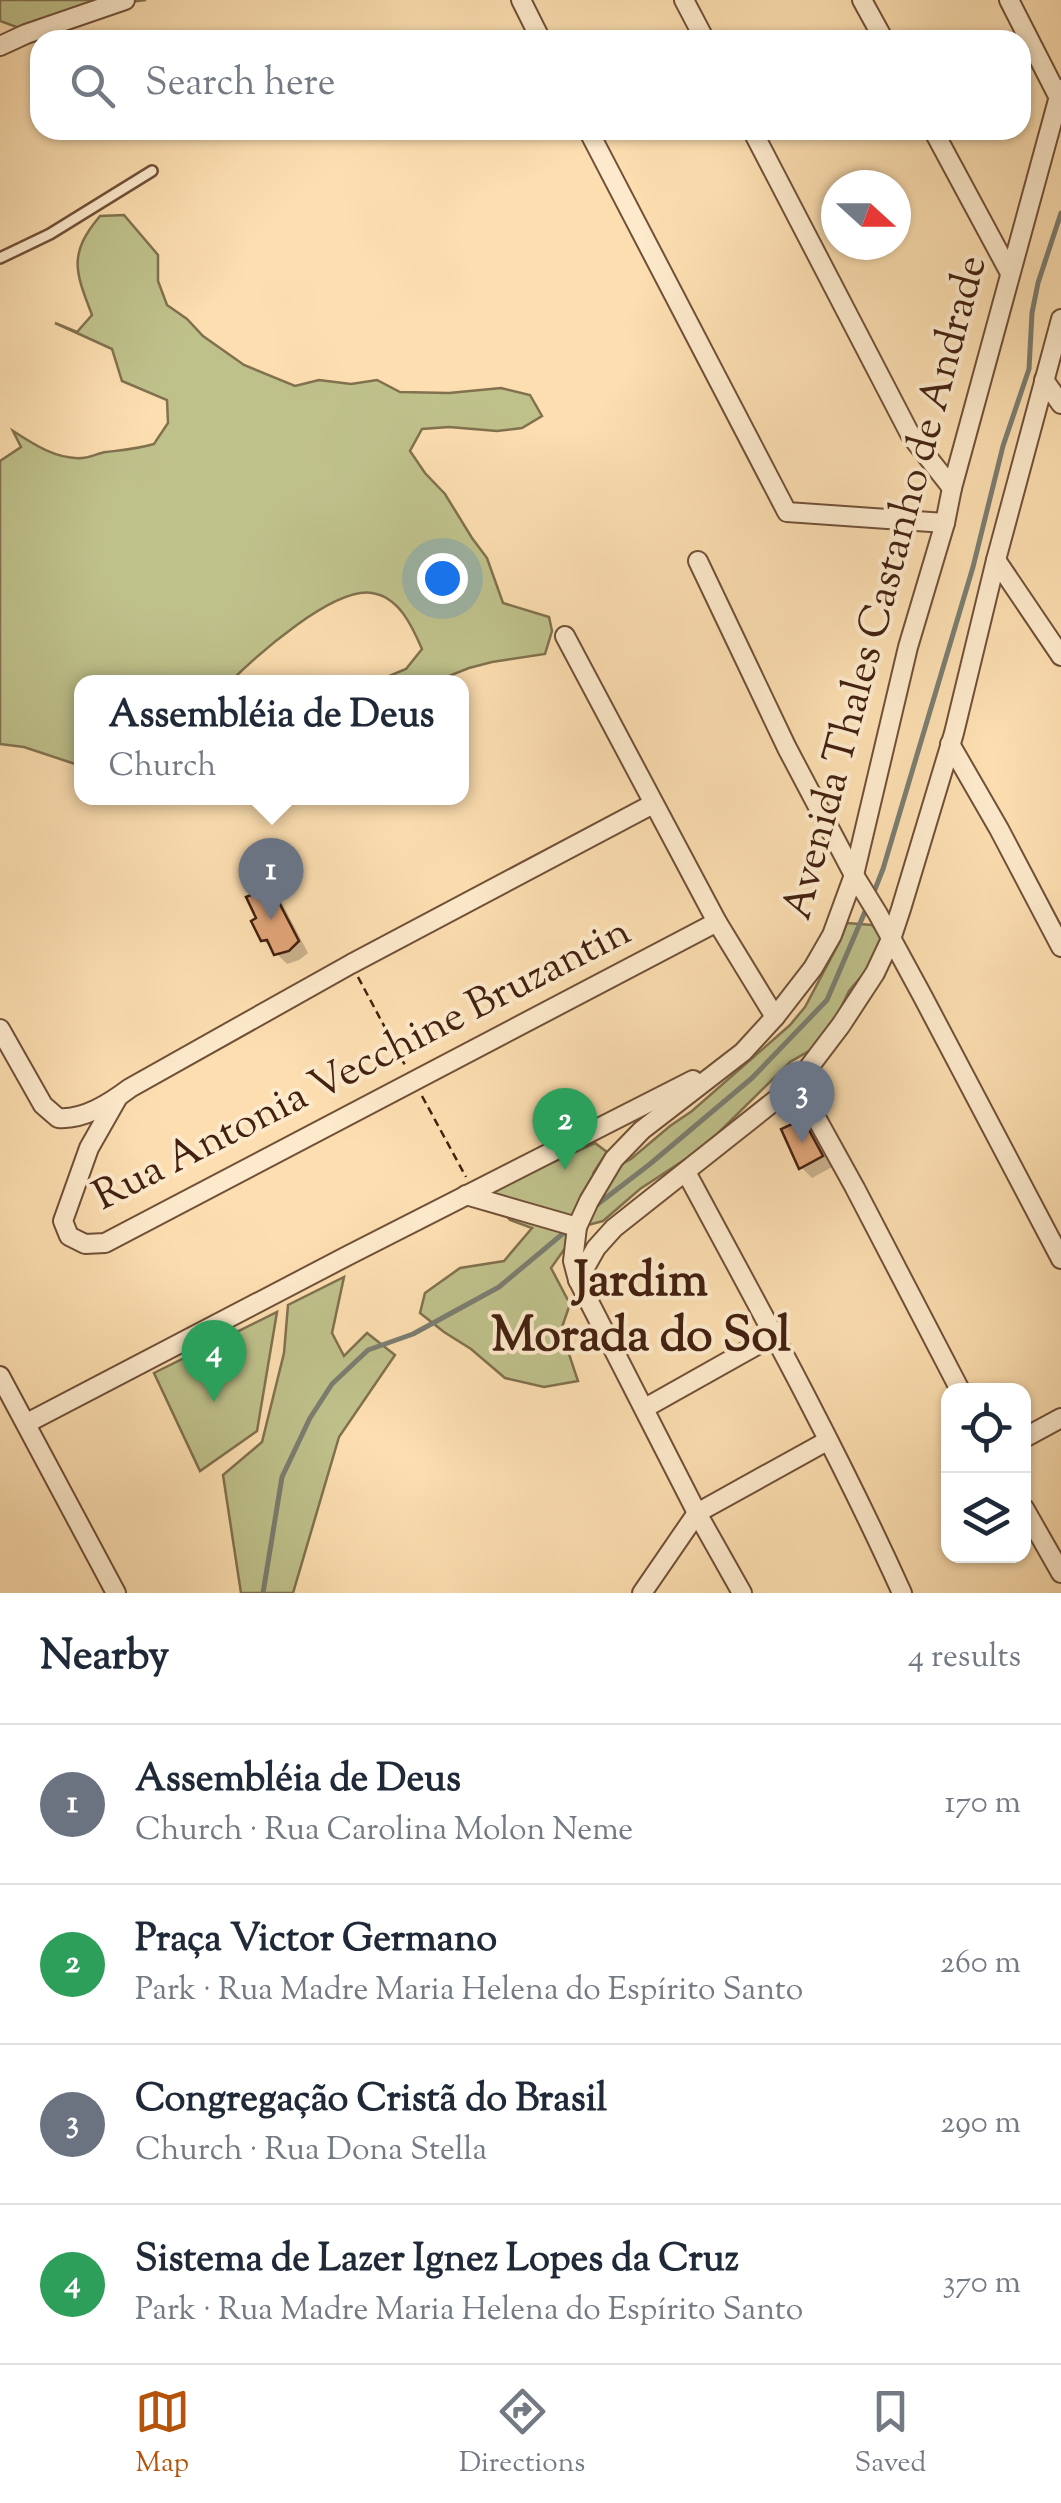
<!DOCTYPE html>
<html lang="en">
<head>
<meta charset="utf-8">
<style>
	:root { --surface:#fff; --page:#f2f2f3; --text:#1f2937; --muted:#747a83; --line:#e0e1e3; --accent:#b45309 }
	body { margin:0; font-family:"Sorts Mill Goudy",serif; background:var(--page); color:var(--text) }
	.controls { position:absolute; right:30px; bottom:30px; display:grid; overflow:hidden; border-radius:20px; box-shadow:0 2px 8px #0004 }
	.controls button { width:90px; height:90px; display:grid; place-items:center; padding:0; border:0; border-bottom:2px solid var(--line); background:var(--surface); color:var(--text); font:50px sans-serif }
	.compass { position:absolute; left:821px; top:170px; width:90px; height:90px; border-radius:50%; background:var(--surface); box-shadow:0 2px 8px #0004; rotate:111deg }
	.you { position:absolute; left:442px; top:578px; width:35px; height:35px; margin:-25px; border:8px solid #fff; border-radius:50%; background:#1a73e8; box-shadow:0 0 0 15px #1a73e833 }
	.badge { display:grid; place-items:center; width:65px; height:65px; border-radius:50%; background:var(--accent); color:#fff; font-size:32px; font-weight:700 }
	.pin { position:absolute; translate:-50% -82px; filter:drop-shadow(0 2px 5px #0008) }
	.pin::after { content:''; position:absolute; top:52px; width:35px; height:30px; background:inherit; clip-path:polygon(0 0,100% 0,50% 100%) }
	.popup { position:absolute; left:74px; top:675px; width:395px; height:130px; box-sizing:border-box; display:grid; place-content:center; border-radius:20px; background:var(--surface); filter:drop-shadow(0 2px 8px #0005); font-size:32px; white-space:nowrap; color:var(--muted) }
	.popup b { font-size:38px; color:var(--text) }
	.popup::after { content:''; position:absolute; left:50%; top:100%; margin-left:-20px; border:20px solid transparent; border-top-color:var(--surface) }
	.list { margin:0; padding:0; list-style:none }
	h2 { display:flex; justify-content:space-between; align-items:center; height:130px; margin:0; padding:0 40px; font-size:42px }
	h2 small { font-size:32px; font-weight:400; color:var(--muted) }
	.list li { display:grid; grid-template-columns:65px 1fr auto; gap:30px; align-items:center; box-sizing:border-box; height:160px; padding:0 40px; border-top:2px solid var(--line) }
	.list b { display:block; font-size:38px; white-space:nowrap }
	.list p { margin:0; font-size:32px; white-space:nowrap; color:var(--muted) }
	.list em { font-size:32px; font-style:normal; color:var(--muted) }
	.icon { flex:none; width:55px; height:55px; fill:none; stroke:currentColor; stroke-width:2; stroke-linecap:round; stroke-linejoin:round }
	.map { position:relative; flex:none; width:1061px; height:1593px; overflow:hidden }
	.search { position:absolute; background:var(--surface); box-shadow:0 2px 8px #0004; left:30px; right:30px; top:30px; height:110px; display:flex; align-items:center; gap:25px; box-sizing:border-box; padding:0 35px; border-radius:30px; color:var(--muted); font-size:38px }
	.sheet { height:770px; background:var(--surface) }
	nav { display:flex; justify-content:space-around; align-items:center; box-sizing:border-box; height:140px; border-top:2px solid var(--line); background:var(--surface); font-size:28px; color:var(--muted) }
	nav a { display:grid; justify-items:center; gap:5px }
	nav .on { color:var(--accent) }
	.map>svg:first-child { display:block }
</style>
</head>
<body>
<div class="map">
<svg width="1061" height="1593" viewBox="0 0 1061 1593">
	<rect width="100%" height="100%" fill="#fcdeb0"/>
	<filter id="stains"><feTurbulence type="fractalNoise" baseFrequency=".002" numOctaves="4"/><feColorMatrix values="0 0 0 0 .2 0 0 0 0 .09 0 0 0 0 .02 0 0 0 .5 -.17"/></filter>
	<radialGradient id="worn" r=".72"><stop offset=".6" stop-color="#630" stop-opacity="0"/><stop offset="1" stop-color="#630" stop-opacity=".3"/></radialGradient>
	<g fill="#bfc18b" stroke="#81714e" stroke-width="2.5">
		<path d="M0,0h146l-17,2 -91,33 -38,-14z"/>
		<path d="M124,215l34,40v26l9,24 20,14 16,17 41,29 51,21 24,-6 32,4 26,-4 23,12 49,1 52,-5 29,7 12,21 -20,12 -25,3 -48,-4 -27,2 -12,22 15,22 20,21 27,44 15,20 16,45 46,14 3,14 -7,23 -53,8 -23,6 -35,14h-55l5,-4 22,-9 16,-20c-10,-23 -23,-52 -50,-56 -39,-6 -116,63 -142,89h-149v81l-6,1 -51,-17 -24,-3v-283l21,-14 -8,-16c20,13 44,29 69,27 8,0 16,-5 24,-6 17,-2 31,-3 48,-8l14,-21 -1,-23 -45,-19 -10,-32 -57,-26 22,9 15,-17c-17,-44 -24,-61 8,-99z"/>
		<path d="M847,923l25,2 9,10 -2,14 -8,16 -22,26 -16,33 -19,24 -24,14 -86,85 -64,42 -37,32 -23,6 -29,41 19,36 -9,26 17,51 -34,6 -39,-9 -34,-29 -27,-17 -24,-19 5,-20 35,-25 44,-7 28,-33 -22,-8 -16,-19 6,-5 -12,-4 107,-49 12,9 -13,20 14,-1 23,-12 39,-33 22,-15 98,-86 15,-18 35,-66z"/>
		<path d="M344,1277l-12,56 12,23 23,-23 28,22 -56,82 -46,156h-52l-18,-118 39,-33 22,-89 4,-48z"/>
		<path d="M277,1312l-20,119 -57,40 -46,-98z"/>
	</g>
	<g fill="#0003">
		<path d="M270,890l11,11 27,52 -9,7 -12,4 -24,-24z"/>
		<path d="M802,1122l11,11 19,34 -20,11 -11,-11z"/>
	</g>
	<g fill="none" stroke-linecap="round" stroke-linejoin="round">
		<g stroke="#7b7d71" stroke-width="5">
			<path d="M872,897l11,-28 90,-302 30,-121 26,-77 3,-56 6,-30 23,-70"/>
			<path d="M594,1207l56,-43 102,-86 75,-78 40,-93"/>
			<path d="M263,1593l19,-116 28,-59 22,-34 36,-34 45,-16 86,-47 67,-56"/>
		</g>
	</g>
	<g fill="#e2a67a" stroke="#432110" stroke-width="2.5">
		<path d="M271,887l28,54 -10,10 -15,4 -7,-15 -6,1 -10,-20 5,-3 -10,-21z"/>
		<path d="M803,1119l20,37 -24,13 -18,-40z"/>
	</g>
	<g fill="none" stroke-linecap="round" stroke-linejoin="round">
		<g stroke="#715038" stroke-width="14">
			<path id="service" d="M0,258l50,-24 102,-63"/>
		</g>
		<g stroke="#715038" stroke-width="22">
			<g id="minor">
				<path d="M521,0l20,40"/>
				<path d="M684,0l21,40"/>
				<path d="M862,0l22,40"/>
				<path d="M1009,0l52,102"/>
				<path d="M0,46l26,-12 99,-34"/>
				<path d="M588,130l199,382 158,11"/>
				<path d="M752,130l159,306 41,52"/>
				<path d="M933,130l77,143"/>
				<path d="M1044,380l17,24"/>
				<path d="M996,560l65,96"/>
				<path d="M698,561l89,187 67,127 24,39 45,83 138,262"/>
				<path d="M565,636l152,286 58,95"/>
				<path d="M950,744l49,85 62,118"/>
				<path d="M0,1029l43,76 15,13c26,2 52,-15 72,-30l221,-124 302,-160"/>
				<path d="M797,1083l58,105 105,202"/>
				<path d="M118,1097l-29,51 -26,73 6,15 16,8 20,-1 612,-321"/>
				<path d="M686,1172c75,139 151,277 216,421"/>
				<path d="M466,1195l111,32"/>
				<path d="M578,1280l18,-32 18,-20 183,-145 44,-58 34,-52 16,-34 10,-30 53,-176 42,-173 65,-241"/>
				<path d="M0,1376l116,217"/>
				<path d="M645,1408l130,-73"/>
				<path d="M27,1423l322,-168 344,-175"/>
				<path d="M1024,1438l37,-20"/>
				<path d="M1024,1508l37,65"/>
				<path d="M642,1593l55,-80 130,-72"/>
				<path d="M742,1593l-45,-80 -119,-233 -5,-19 4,-34 12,-26 25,-42 28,-29 101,-78 32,-35 38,-49 19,-33 22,-60 54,-228 37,-124 7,-35 109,-399"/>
			</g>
		</g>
		<g stroke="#432110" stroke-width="2.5" stroke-dasharray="8 5" stroke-linecap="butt">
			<path d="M358,977l48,90"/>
			<path d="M422,1096l44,81"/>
		</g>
		<use href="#service" stroke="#fdeacc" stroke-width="9"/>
		<use href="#minor" stroke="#fdeacc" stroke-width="18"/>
	</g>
	<g text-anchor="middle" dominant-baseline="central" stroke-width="8" stroke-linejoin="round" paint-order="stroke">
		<g font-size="42" fill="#432110" stroke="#fdeacc">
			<text transform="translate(887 588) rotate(-75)">Avenida Thales Castanho de Andrade</text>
			<text transform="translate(363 1066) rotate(-27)">Rua Antonia Vecchine Bruzantin</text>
		</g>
		<g font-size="48" font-weight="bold" fill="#432110" stroke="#fdeacc">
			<text x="641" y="1283">Jardim<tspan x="641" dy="55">Morada do Sol</tspan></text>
		</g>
	</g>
	<rect width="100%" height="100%" filter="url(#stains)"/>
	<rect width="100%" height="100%" fill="url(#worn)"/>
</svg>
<div class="controls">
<button><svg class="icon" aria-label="locate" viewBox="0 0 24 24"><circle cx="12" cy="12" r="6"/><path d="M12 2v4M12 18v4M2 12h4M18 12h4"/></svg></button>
<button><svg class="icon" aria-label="layers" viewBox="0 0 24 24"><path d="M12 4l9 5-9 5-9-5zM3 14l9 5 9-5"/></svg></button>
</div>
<svg class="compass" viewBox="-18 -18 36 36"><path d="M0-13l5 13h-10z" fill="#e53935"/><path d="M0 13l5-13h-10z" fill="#747a83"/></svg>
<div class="you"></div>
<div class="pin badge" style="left:271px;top:920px;background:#6b7280">1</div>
<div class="popup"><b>Assembléia de Deus</b>Church</div>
<div class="pin badge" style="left:565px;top:1170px;background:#2e9e5b">2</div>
<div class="pin badge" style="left:802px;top:1143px;background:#6b7280">3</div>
<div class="pin badge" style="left:214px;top:1402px;background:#2e9e5b">4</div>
<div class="search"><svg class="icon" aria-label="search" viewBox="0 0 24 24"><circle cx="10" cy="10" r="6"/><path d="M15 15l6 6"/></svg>Search here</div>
</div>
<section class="sheet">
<h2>Nearby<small>4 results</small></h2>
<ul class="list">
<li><span class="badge" style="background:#6b7280">1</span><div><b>Assembléia de Deus</b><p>Church · Rua Carolina Molon Neme</p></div><em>170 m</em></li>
<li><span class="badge" style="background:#2e9e5b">2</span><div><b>Praça Victor Germano</b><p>Park · Rua Madre Maria Helena do Espírito Santo</p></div><em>260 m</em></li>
<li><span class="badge" style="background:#6b7280">3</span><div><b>Congregação Cristã do Brasil</b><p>Church · Rua Dona Stella</p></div><em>290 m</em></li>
<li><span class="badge" style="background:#2e9e5b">4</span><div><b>Sistema de Lazer Ignez Lopes da Cruz</b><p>Park · Rua Madre Maria Helena do Espírito Santo</p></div><em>370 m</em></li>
</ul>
</section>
<nav>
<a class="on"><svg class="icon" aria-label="map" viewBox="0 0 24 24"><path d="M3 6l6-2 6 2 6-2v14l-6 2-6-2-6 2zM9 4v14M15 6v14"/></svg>Map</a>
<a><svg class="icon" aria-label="directions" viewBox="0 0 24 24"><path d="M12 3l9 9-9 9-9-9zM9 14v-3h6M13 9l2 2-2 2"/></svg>Directions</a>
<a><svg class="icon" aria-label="saved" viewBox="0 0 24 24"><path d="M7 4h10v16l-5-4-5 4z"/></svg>Saved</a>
</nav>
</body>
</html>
